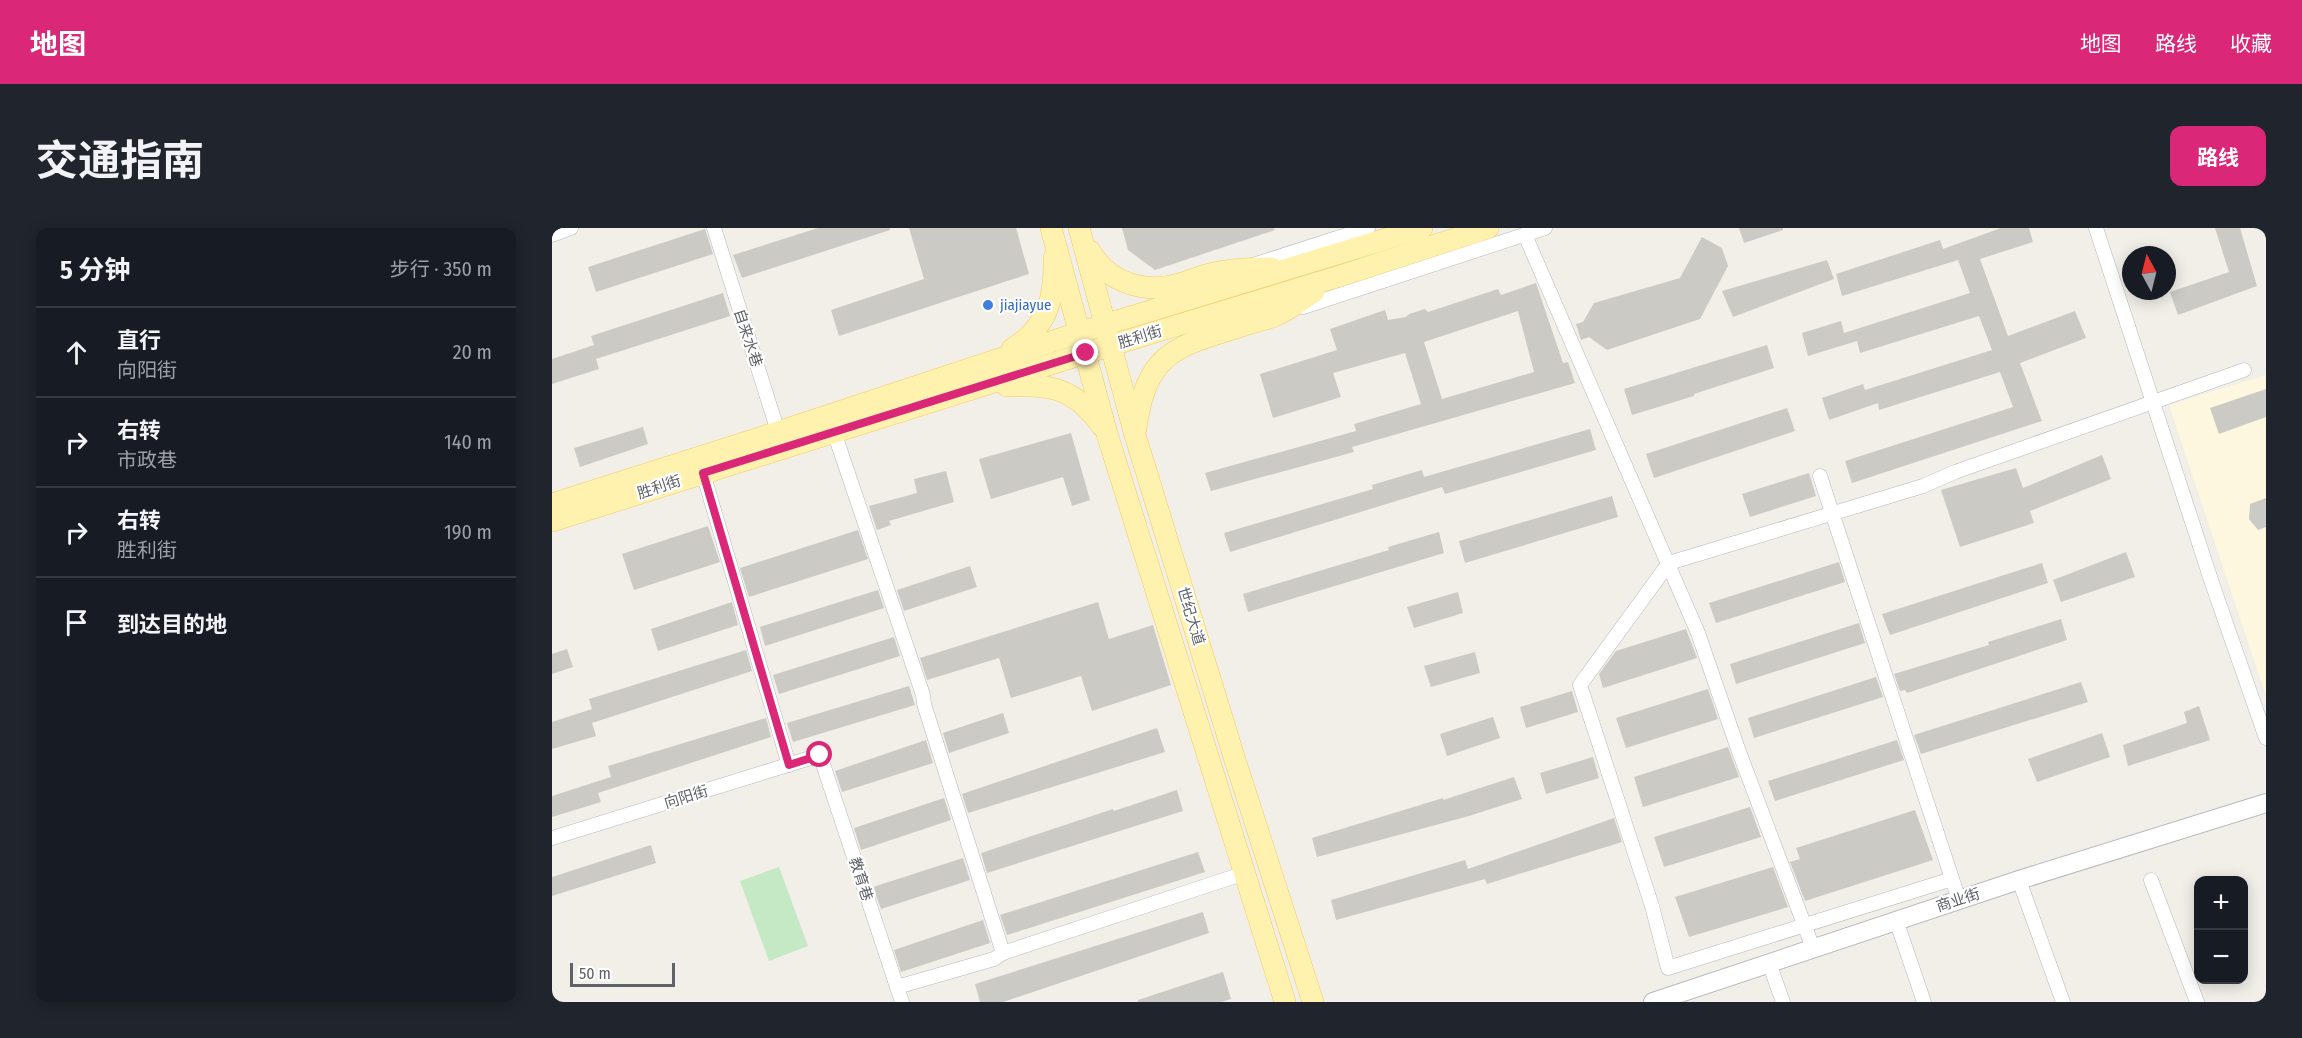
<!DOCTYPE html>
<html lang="zh">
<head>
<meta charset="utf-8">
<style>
	:root { --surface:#171b24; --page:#20242c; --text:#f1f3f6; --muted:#9ea1a6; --line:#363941; --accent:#db2777 }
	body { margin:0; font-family:"Fira Sans Condensed","Noto Sans SC",sans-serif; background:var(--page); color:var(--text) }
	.controls { position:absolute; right:18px; bottom:18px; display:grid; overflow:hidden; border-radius:12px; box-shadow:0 3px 15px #0003 }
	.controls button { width:54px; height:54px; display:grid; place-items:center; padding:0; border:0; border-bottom:2px solid var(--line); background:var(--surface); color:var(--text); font:30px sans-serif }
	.compass { position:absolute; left:1570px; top:18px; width:54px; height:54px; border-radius:50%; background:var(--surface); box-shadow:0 3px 15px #0003; rotate:353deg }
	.scale { position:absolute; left:18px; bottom:15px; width:105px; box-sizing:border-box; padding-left:6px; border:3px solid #5f6368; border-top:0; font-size:16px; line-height:21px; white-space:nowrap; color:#5f6368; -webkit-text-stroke:4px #fff; paint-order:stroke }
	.stop { position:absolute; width:18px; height:18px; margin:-14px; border:4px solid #db2777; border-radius:50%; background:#fff }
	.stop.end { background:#db2777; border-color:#fff; box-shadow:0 2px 6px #0008 }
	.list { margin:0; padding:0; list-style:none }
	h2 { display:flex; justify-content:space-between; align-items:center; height:78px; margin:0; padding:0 24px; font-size:26px }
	h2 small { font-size:20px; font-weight:400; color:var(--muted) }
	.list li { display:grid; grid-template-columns:39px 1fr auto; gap:18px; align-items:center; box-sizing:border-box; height:90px; padding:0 24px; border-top:2px solid var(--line) }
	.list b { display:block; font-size:22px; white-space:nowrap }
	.list p { margin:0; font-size:20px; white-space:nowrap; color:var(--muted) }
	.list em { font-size:20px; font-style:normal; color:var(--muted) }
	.icon { flex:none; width:33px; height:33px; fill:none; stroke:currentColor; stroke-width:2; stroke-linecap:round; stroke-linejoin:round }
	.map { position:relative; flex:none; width:1714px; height:774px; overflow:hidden; border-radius:12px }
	header { display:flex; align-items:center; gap:36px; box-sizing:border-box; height:84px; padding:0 30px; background:var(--accent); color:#fff }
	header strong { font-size:28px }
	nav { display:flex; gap:33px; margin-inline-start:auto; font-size:21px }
	.intro { display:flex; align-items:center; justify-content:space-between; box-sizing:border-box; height:144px; padding:0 36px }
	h1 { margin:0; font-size:42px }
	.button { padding:15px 27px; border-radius:12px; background:var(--accent); color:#fff; font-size:21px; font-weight:700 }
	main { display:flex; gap:36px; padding:0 36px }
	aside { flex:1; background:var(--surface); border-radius:12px; box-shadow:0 3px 15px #0003 }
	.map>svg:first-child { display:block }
</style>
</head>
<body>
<header>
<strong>地图</strong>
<nav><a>地图</a><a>路线</a><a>收藏</a></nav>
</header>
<div class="intro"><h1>交通指南</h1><a class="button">路线</a></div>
<main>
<aside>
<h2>5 分钟<small>步行 · 350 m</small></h2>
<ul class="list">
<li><svg class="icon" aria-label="ahead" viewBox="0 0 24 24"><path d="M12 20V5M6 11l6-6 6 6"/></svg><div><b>直行</b><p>向阳街</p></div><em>20 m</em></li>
<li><svg class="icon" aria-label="right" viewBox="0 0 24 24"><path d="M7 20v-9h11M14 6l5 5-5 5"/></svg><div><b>右转</b><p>市政巷</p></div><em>140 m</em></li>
<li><svg class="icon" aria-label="right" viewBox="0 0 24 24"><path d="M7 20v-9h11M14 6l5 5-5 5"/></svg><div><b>右转</b><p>胜利街</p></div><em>190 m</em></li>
<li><svg class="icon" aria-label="arrive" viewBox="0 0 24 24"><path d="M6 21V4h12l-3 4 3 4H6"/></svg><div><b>到达目的地</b></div></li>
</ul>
</aside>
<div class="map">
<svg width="1714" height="774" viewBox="0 0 1714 774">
	<rect width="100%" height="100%" fill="#f1efe8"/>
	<path fill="#fef7e0" d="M1714,147v321l-97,-291z"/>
	<path fill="#c5e8c5" d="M227,639l29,79 -39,15 -29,-80z"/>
	<g fill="#cccac5" fill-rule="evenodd">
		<path d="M266,0h72v2l-148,48 -9,-23z"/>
		<path d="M357,0h107l13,46 -190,62 -8,-26 93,-31z"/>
		<path d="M570,0h152l1,2 -120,40 -27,-20z"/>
		<path d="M1187,0h44v2l-39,13z"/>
		<path d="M1449,0h28l4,14 -53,17 28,77 67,-25 11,27 -66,25 22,58 -190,62 -7,-22 168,-54 -13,-35 -121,38 -1,-7 -49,17 -7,-22 41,-14 2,6 127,-40 -13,-34 -119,37 -3,-12 -49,15 -6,-23 39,-12 3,12 126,-40 -12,-33 -116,36 -6,-22 104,-34 3,9z"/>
		<path d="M1663,0h25l17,58 -79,29 -8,-23 59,-20z"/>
		<path d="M153,1l8,25 -117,38 -8,-25z"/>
		<path d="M1150,9l20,11 6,18 -28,53 -93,31 -18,-13 -8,3 -5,-16 7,-2 11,-19 86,-25z"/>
		<path d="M1275,32l7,19 -101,38 -11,-26z"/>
		<path d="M984,55l27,80 5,-1 7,21 -223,64 2,5 -143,39 -6,-18 151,-42 -2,-7 67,-20 -16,-51 -72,20 8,24 -68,21 -13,-44 77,-24 -7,-21 55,-19 3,10 18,-3 3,-3 16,-5 3,3 70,-23 3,6zM966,83l16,61 -92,27 -18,-57z"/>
		<path d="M171,65l7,23 -134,43 3,10 -47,15v-25l42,-14 -3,-9z"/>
		<path d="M1215,117l7,23 -80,26v2l-62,19 -8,-26z"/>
		<path d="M1714,161v28l-47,17 -9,-26z"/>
		<path d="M1235,180l8,23 -141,47 -8,-24z"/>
		<path d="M91,199l5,17 -68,23 -6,-19z"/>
		<path d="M1038,201l6,21 -151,44 -3,-7 -212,65 -6,-19 149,-44 -1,-4 50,-15 2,7z"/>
		<path d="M519,205l19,67 -18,6 -9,-29 -72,22 -12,-40z"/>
		<path d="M1550,227l9,24 -81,32 4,12 -74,24 -19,-57 75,-22 7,20z"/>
		<path d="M394,243l8,31 -65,19 2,4 -14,5 -8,-24 48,-13 -3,-14z"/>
		<path d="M1257,245l7,23 -66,21 -8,-23z"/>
		<path d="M1060,268l6,21 -153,46 -6,-22z"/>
		<path d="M1714,270v29l-8,3 -9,-11 1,-15z"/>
		<path d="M156,298l12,36 -86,28 -12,-36z"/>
		<path d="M306,302l10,29 -119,38 -9,-29z"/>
		<path d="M887,304l5,21 -196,59 -5,-18 146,-44 -1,-3z"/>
		<path d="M1574,324l9,25 -74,25 -8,-22z"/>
		<path d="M1287,334l6,20 -129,41 -7,-20z"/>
		<path d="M1490,335l6,20 -158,52 -8,-21z"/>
		<path d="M418,338l7,21 -73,24 -7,-21z"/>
		<path d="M326,362l6,18 -119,38 -5,-19z"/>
		<path d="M906,364l5,21 -49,15 -7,-21z"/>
		<path d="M180,374l6,23 -80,26 -7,-22z"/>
		<path d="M546,374l11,37 44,-14 18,60 -79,26 -11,-35 -70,22 -12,-40 -72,22 -7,-22z"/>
		<path d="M1509,391l6,21 -160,53 -2,-3 -5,1 -6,-17 95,-29 -1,-3z"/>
		<path d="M1307,395l6,20 -129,41 -6,-20z"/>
		<path d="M1134,401l11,29 -94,30 -4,-14 17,-23z"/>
		<path d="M342,409l6,19 -121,38 -6,-19z"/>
		<path d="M15,421l6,18 -21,7v-20z"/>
		<path d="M194,422l6,21 -160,52 4,13 -44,13v-27l40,-13 -3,-10z"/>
		<path d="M923,424l5,21 -49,14 -7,-21z"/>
		<path d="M1324,449l7,20 -129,41 -6,-20z"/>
		<path d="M1529,454l7,20 -167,52 -7,-19z"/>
		<path d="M357,458l6,19 -122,37 -6,-19z"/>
		<path d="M1156,461l10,30 -92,29 -10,-30z"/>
		<path d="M1020,463l6,21 -52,16 -6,-21z"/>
		<path d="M1647,478l11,34 -82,26 -5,-21 64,-22 -3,-11z"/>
		<path d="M451,485l6,20 -60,20 -6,-20z"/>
		<path d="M941,489l7,21 -53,18 -7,-22z"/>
		<path d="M214,490l5,19 -173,56 3,9 -49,15v-21l59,-19 -3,-11z"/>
		<path d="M605,500l8,24 -197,61 -6,-19z"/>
		<path d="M1550,505l8,24 -73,25 -9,-23z"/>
		<path d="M374,512l7,23 -91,29 -7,-21z"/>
		<path d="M1345,512l7,20 -129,41 -7,-20z"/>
		<path d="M1176,519l11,30 -96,30 -9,-30z"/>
		<path d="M1041,529l6,21 -53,16 -6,-21z"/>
		<path d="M962,549l8,22 -53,17 -152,41 -5,-19 131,-40v2z"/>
		<path d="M625,562l6,21 -196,62 -6,-20 132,-44 1,2z"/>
		<path d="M392,570l7,22 -90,30 -7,-22z"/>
		<path d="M1198,579l11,30 -97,30 -10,-30z"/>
		<path d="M1363,582l18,50 -128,41 -15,-39 10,-3 -4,-11z"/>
		<path d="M1062,590l8,24 -135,42 -2,-5 -149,41 -5,-20 134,-40 3,9z"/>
		<path d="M99,617l5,18 -104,33v-19z"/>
		<path d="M646,624l7,20 -198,63 -7,-20z"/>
		<path d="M411,630l7,22 -89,29 -8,-22z"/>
		<path d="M1221,639l15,40 -99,30 -14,-40z"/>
		<path d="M651,684l6,21 -206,69h-23l-5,-18z"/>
		<path d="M431,692l7,23 -89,29 -7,-22z"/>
		<path d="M671,744l8,27 -10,3h-83v-2z"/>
	</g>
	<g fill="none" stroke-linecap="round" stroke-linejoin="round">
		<g stroke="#b5b8bc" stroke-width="15">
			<g id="street">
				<path d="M162,0l66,210"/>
				<path d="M1544,0l117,358 53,152"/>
				<path d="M0,7l19,-7"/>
				<path d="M973,7l173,398 40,116 75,199"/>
				<path d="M704,36l112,-36"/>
				<path d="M751,79l242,-79"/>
				<path d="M282,204l89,263 1,9 79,249"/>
				<path d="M151,245l86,292"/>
				<path d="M1268,248l139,424"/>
				<path d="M0,610l268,-83 82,247"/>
				<path d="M1400,651l-284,89 -16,-62 -72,-221 89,-122 254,-77 32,-14 289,-102"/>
				<path d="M1467,652l44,122"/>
				<path d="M1599,652l46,122"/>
				<path d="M1344,692l28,82"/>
				<path d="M1217,735l14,39"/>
				<path d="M345,759l97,-28 9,-6 242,-80"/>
			</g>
		</g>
		<g stroke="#b6babf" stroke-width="20">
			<path id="secondary" d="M1101,774l366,-122 247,-77"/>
		</g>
		<g stroke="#f2c960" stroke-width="22">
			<g id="primary">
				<path d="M499,0l56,206 178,568"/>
				<path d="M527,0l56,207 100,325 78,242"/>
				<path d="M538,23c18,32 55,43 89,33 11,-3 21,-8 31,-10 20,-5 41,-6 61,-6"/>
				<path d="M460,121c36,-22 43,-51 42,-91"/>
				<path d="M455,158c45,-2 67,2 95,40"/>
				<path d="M584,200c11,-80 44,-82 112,-104 10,-3 21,-5 31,-10 12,-6 23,-15 35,-22"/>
				<path d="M0,276l226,-72 303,-100 341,-104"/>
				<path d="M0,293l534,-168 254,-77 148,-48"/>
			</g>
		</g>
		<use href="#street" stroke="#fff" stroke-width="14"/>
		<use href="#secondary" stroke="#fff" stroke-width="18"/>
		<use href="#primary" stroke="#fff2af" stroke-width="21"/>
	</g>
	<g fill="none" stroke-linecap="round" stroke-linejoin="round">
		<path stroke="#db2777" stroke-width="8" d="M268,527l-31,10 -86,-292 383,-120"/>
	</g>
	<circle fill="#3f7fe0" stroke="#fff" stroke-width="2" cx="436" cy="77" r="6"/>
	<g text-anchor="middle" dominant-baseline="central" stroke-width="4.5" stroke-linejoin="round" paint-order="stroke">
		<g font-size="15" fill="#366cbe" stroke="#fff" text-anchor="start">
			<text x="448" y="77">jiajiayue</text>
		</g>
		<g font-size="15" fill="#5f6368" stroke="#fff">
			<text transform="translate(588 109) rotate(-17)">胜利街</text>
			<text transform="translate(196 110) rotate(72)">自来水巷</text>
			<text transform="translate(107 259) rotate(-18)">胜利街</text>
			<text transform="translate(639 388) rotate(73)">世纪大道</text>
			<text transform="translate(134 569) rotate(-17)">向阳街</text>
			<text transform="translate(309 651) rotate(72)">教育巷</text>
			<text transform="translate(1406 672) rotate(-18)">商业街</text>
		</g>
	</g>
</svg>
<div class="controls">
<button>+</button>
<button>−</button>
</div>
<svg class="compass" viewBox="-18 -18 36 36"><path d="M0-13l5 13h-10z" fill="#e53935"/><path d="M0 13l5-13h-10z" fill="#9ea1a6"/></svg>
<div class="scale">50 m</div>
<div class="stop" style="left:268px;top:527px"></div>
<div class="stop end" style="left:534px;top:125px"></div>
</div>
</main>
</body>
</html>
